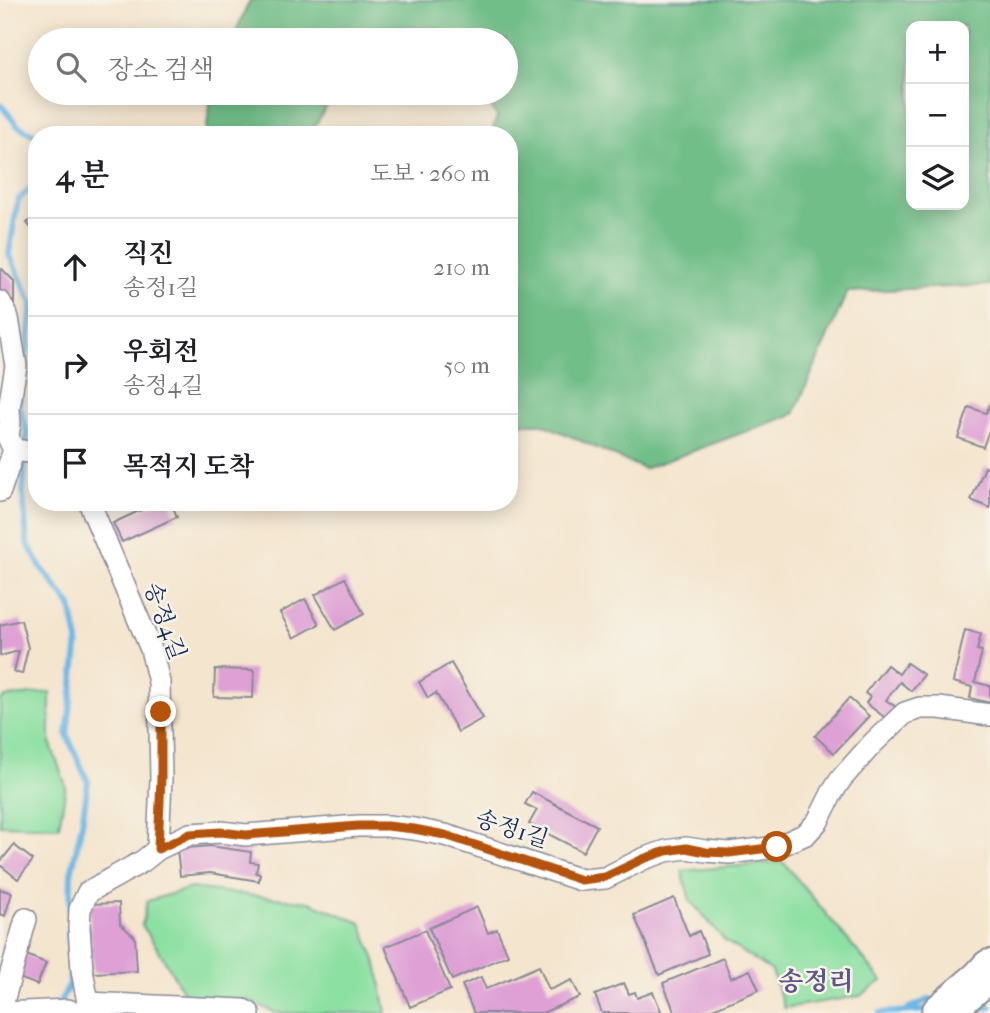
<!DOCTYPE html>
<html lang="ko">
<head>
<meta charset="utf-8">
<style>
	:root { --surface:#fff; --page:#f2f2f2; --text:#202124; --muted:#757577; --line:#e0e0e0 }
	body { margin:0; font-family:"IM FELL French Canon","Noto Serif KR",serif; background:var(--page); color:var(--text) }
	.controls { position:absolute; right:21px; top:21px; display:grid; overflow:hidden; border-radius:14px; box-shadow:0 4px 18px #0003 }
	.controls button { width:63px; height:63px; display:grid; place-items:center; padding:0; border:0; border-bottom:2px solid var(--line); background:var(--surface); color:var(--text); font:35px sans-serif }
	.stop { position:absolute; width:21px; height:21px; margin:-16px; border:5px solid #b45309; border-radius:50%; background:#fff }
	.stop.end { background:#b45309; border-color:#fff; box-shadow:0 2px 7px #0008 }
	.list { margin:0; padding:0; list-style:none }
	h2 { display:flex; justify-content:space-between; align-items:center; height:91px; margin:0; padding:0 28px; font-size:30px }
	h2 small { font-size:23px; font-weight:400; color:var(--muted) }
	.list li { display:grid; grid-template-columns:46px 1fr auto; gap:21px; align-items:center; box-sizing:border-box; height:98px; padding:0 28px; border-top:2px solid var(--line) }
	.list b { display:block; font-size:26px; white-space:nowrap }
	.list p { margin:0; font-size:23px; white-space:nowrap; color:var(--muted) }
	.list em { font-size:23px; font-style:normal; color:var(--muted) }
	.icon { flex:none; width:38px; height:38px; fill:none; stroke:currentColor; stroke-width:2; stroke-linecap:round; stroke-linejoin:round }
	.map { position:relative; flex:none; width:990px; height:1013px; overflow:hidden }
	.search { position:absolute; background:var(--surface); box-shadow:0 4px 18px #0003; left:28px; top:28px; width:490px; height:77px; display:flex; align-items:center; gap:18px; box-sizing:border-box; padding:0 24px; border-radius:38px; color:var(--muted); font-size:26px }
	.panel { position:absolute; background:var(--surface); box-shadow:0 4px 18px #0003; left:28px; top:126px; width:490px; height:385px; border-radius:28px }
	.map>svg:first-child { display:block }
</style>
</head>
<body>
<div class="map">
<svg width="990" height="1013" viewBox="0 0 990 1013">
	<rect width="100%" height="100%" fill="#f7f3e8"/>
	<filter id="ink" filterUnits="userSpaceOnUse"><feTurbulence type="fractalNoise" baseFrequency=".0143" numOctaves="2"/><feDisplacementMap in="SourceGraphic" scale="14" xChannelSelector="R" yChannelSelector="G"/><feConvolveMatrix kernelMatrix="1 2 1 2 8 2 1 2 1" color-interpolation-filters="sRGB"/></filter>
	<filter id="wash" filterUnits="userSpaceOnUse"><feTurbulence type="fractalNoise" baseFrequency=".00686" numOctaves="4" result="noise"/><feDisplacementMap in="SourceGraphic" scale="28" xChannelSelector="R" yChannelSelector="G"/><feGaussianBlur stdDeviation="1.57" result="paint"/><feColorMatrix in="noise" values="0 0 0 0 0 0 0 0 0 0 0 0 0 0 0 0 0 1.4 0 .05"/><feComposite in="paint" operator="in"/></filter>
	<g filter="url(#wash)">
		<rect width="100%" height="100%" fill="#f4e5ce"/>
		<g fill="#8ce0a2" stroke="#548880" stroke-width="2">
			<path d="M50,692v50l16,44 -7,41 -59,-2v-124l5,-4z"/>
			<path d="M783,862l99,119 -22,15 -76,12 -12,-37 -47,-30 -35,-41 -8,-29z"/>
			<path d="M191,888l119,14 51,21 17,45 8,45h-110l-26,-12 -65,-6 -21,-36 -22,-34 5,-24z"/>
		</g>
		<g fill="#71be88" stroke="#467673" stroke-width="2" fill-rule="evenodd">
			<path d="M250,0h740v285l-143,7 -53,122 -150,55 -101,-45h-34v-289h-18l6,-19 -16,-23h25v-53h-60l-8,-12 -63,-2 -9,14h-134zM911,26h53v179h-53z"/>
			<path d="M211,93h124l-26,42h-103z"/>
		</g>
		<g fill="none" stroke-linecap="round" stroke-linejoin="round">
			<g stroke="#6fb7e7" stroke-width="6">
				<path d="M0,104l18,22 19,10"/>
				<path d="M25,373l7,-69 -23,-50 9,-54 19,-17"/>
				<path d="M21,398l-1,7 7,29 -4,58 4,50 13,24 31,40 7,35 -11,94 21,47 -6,41 -11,51 -1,39"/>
				<path d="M58,1005l12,-20 -1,-54"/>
				<path d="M909,1008l22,-9"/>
				<path d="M971,1008l19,-1"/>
				<path d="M880,1013l49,-3"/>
			</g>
		</g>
		<g id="blocks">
			<g fill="#dea0d5">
				<path d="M37,215v20l-10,-12z"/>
				<path d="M2,269l12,12v22l-14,-13v-19z"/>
				<path d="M990,404v24l-7,19 -25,-9 11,-31 17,6z"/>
				<path d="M985,467l5,2v39l-19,-8z"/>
				<path d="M158,502h13l6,15 -55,25 -9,-19z"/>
				<path d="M345,578l19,36 -29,16 -20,-35z"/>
				<path d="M305,599l14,25 -25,14 -14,-25z"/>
				<path d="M21,620l7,28 -6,26 -8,-2 5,-21 -19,5v-31z"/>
				<path d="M965,630l16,4 -4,16 5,1 -7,31 15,4v17l-20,-5 2,-11 -19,-5z"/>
				<path d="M451,663l32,55 -25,14 -22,-39 -8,5 -9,-16z"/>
				<path d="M907,663l17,12 -13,16 -11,-9 -14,18 11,8 -9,12 -22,-17 4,-6 -5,-4 22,-28 12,9z"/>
				<path d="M215,669l39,1 -1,28 -39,-1z"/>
				<path d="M849,698l20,18 -35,37 -19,-17z"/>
				<path d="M532,792l65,34 -14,26 -54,-28 8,-14 -12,-6z"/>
				<path d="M14,845l19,15 -15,19 -18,-14v-3z"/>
				<path d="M210,846l41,6 -1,10 8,1 -2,10 4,1 -1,7 -49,-8 -30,3 -3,-27z"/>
				<path d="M0,889l12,4 -7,23 -5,-2z"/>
				<path d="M674,898l15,38 10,-5 9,23 -49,21 -25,-60z"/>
				<path d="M119,903l1,21 15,13 2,34 -44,2 -4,-69z"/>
				<path d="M477,907l11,26 9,-4 11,26 -56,25 -23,-52z"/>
				<path d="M425,930l25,60 -40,17 -25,-60z"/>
				<path d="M24,954l22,9 -9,22 -23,-9z"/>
				<path d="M723,958l8,20 19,-8 9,20 -56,23h-28l-12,-30z"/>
				<path d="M539,966l10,24 23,-10 8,17 -38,16h-68l-12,-28 19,-8 5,12z"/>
				<path d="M624,983l5,11 6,-2 2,6 16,-6 9,21h-60l-7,-18z"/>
			</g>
		</g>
	</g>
	<g filter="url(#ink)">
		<use href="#blocks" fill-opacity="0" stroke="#888a96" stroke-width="2"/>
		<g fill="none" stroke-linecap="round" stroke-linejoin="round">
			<g stroke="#888a96" stroke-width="24">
				<g id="street">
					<path d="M0,302l8,16 8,48 -7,42 1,15 -2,14 6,13"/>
					<path d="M14,450l23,3"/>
					<path d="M0,491l14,-41"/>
					<path d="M89,502l62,147 8,33 2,96 -3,71"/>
					<path d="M88,1003l155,7 6,3"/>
					<path d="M0,1013l26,-94"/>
					<path d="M2,1013l66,-3 8,3"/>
					<path d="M87,1013l1,-10 -6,-33 -3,-42 1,-19 8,-17 55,-31 15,-12 32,-15 31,-2 25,3 112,-9h29l27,3 31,6 136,45 24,-2 38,-19 23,-8 20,-3 20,3 23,2 48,-6 29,-13 12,-13 14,-28 9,-14 32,-36 32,-30 15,-5h19l51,7"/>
				</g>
			</g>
			<g stroke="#888a96" stroke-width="42">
				<path id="highway" d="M941,1013l40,-34 9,-10"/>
			</g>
			<use href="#street" stroke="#fff" stroke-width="21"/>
			<use href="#highway" stroke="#fff" stroke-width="38"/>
		</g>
	</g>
	<g fill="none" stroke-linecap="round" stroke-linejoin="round" filter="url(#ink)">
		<path stroke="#b45309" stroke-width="9" d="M161,712v66l-3,71 32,-15 31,-2 25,3 112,-9h29l27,3 31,6 136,45 24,-3 38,-18 23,-8 20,-3 20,4 23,1 48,-6"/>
	</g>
	<g text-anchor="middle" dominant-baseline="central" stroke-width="5" stroke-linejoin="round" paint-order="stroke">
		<g font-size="23" fill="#1b2f5e" stroke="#f7f3e8">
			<text transform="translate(165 621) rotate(70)">송정4길</text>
			<text transform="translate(512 829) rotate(18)">송정1길</text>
		</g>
		<g font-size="26" font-weight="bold" fill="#5f5788" stroke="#f7f3e8">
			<text x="816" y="981">송정리</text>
		</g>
	</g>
</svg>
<div class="controls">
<button>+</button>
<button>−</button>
<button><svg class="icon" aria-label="layers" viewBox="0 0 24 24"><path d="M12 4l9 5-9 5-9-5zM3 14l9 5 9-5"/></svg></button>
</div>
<div class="stop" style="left:777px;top:847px"></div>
<div class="stop end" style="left:161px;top:712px"></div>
<div class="search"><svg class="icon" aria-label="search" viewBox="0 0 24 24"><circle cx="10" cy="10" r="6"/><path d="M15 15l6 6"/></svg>장소 검색</div>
<section class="panel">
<h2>4 분<small>도보 · 260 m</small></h2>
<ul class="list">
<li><svg class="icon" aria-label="ahead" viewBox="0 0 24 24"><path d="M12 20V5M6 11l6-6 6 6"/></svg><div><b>직진</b><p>송정1길</p></div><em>210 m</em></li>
<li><svg class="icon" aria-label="right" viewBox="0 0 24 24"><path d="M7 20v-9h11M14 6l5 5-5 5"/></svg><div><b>우회전</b><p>송정4길</p></div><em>50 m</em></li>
<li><svg class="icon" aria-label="arrive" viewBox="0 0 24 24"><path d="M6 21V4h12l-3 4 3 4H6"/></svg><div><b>목적지 도착</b></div></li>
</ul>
</section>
</div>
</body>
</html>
